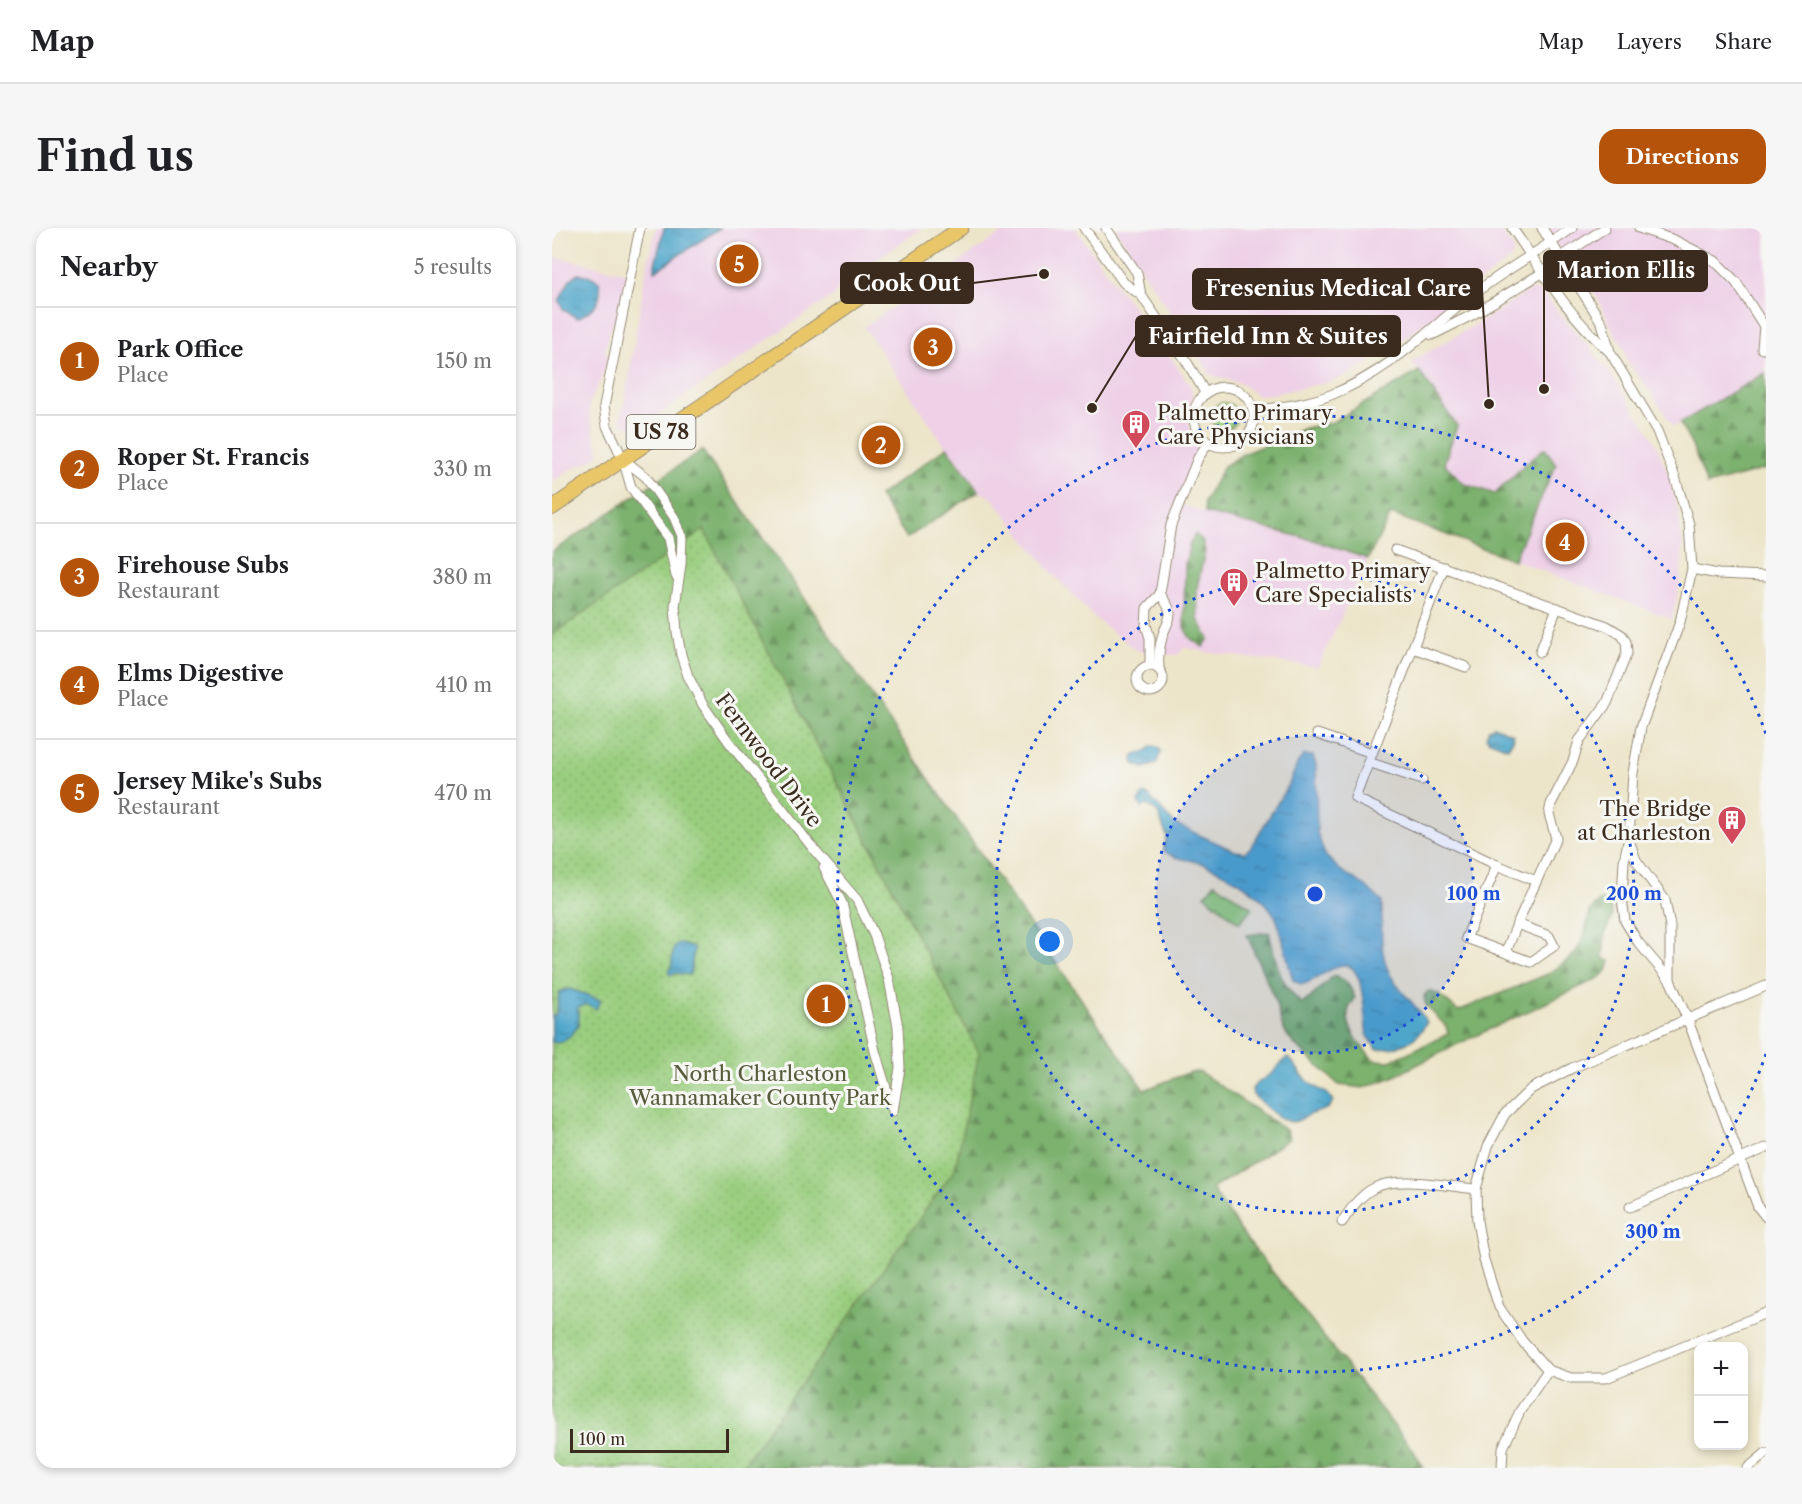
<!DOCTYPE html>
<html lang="en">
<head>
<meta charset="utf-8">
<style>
	:root { --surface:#fff; --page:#f6f6f6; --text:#202124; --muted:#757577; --line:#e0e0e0; --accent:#b45309 }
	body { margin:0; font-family:"Libre Caslon Text",serif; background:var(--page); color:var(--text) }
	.controls { position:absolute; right:18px; bottom:18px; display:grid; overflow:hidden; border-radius:12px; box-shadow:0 3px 9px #0003 }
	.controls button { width:54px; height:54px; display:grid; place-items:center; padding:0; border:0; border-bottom:2px solid var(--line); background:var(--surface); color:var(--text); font:30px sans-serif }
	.scale { position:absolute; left:18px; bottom:15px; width:159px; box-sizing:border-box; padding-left:6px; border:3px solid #3b2a1e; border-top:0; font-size:16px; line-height:21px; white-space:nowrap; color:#3b2a1e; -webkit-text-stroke:4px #f6f6f2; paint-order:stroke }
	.you { position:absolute; left:498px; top:714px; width:21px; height:21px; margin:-15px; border:4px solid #fff; border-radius:50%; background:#1a73e8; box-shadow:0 0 0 9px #1a73e833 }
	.badge { display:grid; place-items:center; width:39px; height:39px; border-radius:50%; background:var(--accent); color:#fff; font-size:20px; font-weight:700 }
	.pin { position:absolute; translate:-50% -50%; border:3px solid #fff; box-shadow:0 2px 6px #0006 }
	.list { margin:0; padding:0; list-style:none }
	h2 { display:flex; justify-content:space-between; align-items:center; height:78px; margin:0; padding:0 24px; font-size:26px }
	h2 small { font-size:20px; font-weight:400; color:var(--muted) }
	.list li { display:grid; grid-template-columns:39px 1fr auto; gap:18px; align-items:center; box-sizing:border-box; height:108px; padding:0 24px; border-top:2px solid var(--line) }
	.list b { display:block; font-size:22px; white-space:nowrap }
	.list p { margin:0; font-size:20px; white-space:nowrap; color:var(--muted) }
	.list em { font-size:20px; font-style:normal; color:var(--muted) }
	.map { position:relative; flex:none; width:1214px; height:1240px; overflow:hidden; border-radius:18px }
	header { display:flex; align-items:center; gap:36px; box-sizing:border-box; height:84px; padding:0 30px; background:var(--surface); border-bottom:2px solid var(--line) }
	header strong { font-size:28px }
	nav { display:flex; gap:33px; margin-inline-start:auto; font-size:21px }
	.intro { display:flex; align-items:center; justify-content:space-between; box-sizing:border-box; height:144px; padding:0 36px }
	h1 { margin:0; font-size:42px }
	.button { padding:15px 27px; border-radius:18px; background:var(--accent); color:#fff; font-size:21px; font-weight:700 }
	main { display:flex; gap:36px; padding:0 36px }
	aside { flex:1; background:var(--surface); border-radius:18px; box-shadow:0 3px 9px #0003 }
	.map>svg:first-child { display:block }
</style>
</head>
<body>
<header>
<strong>Map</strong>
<nav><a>Map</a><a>Layers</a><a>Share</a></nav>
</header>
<div class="intro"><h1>Find us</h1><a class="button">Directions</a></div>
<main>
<aside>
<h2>Nearby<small>5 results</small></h2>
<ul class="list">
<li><span class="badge">1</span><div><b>Park Office</b><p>Place</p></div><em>150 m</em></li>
<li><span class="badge">2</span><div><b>Roper St. Francis</b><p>Place</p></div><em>330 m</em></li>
<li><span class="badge">3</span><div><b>Firehouse Subs</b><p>Restaurant</p></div><em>380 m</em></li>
<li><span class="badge">4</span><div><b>Elms Digestive</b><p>Place</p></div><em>410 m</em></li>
<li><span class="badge">5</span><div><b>Jersey Mike's Subs</b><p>Restaurant</p></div><em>470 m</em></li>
</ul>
</aside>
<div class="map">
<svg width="1214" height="1240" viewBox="0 0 1214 1240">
	<defs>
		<pattern id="forest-firs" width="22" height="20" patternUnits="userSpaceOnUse" patternTransform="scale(1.5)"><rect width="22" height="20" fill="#7bb16e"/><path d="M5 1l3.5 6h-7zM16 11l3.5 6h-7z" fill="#66905a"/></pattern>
		<pattern id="park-dots" width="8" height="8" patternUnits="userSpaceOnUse" patternTransform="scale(1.5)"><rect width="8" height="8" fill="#9ace7f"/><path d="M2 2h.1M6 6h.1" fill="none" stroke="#86b16d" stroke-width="1.8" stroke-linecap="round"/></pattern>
		<pattern id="water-ripples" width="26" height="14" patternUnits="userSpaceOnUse" patternTransform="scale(1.5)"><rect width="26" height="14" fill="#4fa6cb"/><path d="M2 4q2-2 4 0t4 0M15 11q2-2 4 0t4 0" fill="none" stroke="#4387a4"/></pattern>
	</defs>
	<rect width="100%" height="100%" fill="#f6f6f2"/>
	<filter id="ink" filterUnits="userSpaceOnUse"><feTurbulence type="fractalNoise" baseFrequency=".0167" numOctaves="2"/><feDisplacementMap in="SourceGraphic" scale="12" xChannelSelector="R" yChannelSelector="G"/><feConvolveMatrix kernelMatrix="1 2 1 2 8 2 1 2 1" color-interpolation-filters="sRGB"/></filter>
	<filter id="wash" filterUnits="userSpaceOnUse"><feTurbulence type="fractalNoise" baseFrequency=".008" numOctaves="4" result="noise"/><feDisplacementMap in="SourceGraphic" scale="24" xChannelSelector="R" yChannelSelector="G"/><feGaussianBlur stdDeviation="1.35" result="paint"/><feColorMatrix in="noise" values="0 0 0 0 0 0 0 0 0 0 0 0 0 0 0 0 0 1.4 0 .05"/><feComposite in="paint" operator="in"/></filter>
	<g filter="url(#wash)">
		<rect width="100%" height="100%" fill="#ede5c9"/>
		<g fill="#eed0e7">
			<path d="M104,0h267l-83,56 -4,10 -6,4 -192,130h-4l-11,-4 -2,-4v-6l3,-8 21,-129z"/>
			<path d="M457,0h66l43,60 34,42 38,55 3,10 -5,19 2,14 7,14 7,6 -24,56 25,9 108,27 55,19 -50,108 -113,-15 -21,-5 -6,8 -19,-1 11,-32 -10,-27 -13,14 2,44 -13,-3 -39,-30 -47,-49 -57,-72 -14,-8 -38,-51 -77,-113z"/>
			<path d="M563,0h385l14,22 -2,7 -7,6 -69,52 -51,37 -38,23 -17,7 -58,12 -14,1 -19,-12 -28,-8z"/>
			<path d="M990,0h224v150l-2,-5 -91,54 -18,-29 -28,-37 -3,-13 -12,-19 -25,-52 -10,-16 -25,-19z"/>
			<path d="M4,29l72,16 -12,48 -5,5 -6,24 3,7 -6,20 -13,27 1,13 9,35 -7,8 -21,9 -19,13v-206z"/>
			<path d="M977,62h8l9,7 36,43 5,3 30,40 37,57 14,33 10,37 5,37 -3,35 -8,37 -158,-59 42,-96 -29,-2 -32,32 -31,-10 -20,-21 -25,-92 -8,-9 89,-52z"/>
		</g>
		<g fill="#9ace7f" stroke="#6a7c4e" stroke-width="1.5">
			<circle cx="672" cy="188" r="13"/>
			<path d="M663,655l37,25 -13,15 -34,-28z"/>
		</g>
		<g fill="url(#forest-firs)" stroke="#5b6e46" stroke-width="1.5">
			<path d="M867,143l38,55 -13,37 20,21 31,10 32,-32 18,-14 11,16 -42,96 -123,-46 -23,45 -55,-19 -108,-27 -1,-11 20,-36 19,-12 62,-26 26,-5z"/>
			<path d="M1213,145l1,96 -59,16 -13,-35 -14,-27z"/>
			<path d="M395,219l32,44 -72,47 -28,-42z"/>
			<path d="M150,222l442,640 46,-18h10l87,59 2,8 -77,50 33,48 168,213 11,18h-811l-61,-645v-271z"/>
			<path d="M643,306l7,6 3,11 -8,37 1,31 11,20 -6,8 -13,-9 -6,-11 1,-64 5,-19z"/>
			<path d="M1049,672l8,1 3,16 -7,16 -2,25 7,3 -3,10 -10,8 -139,65 -65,33 -30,11 -24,-3 -46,-42 -10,-14 -8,-29 -28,-65 22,-3c6,26 10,54 33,71l7,-4 24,-23c13,3 17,10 22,22 -2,4 -7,9 -7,14 -2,18 14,36 26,48l16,1 58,-27 -2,-8 -20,-20 -2,-10 4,-5 10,3 20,17 92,-38 24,-18 10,-18 6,-26z"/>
		</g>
		<path fill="url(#park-dots)" stroke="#6a7c4e" stroke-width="1.5" d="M152,302l275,523 -24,116 -214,299h-189v-833z"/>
		<g fill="url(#water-ripples)" stroke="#456874" stroke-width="1.5">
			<path d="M112,0h56l-65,43v-7z"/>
			<path d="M25,46l11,1 11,6c5,19 -5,29 -22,37l-13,-8 -5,-9 11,-21z"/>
			<path d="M941,498l20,8 -1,3 2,1 -6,10 -20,-8 1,-2 -3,-1 3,-9 3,1z"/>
			<path d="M600,518l6,1 3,5 -5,12 -12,4 -10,-4 -1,-6 3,-4 8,-1z"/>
			<path d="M752,527l9,1 3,9 1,67 8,23 15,15 26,16 16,16c0,27 -4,56 12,79 10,15 24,26 33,41 -11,21 -28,27 -50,27 -4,-5 -8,-9 -10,-15 -4,-17 -1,-78 -29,-68 -9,3 -30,20 -37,18 -1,0 -8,-4 -8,-4 -5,-15 -12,-53 -18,-64 -15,-25 -45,-41 -71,-52 -13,-5 -29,-4 -40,-13v-5l3,-9 -9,-24 -10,-8 -6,2 -4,-5 5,-7 4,-1 28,30 60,27 10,1 6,-5 39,-65 8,-20z"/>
			<path d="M126,715l16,5 -4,27 -16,-2 -4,2 -2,-4 3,-3 3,-21z"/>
			<path d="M18,761l31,11 -5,9c-8,-5 -11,-6 -19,0 1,3 2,6 2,10 0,12 -15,25 -27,23v-26l4,-2 3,-20 4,-4z"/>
			<path d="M734,830l4,1 12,16 10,10 16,9 5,7c-5,10 -9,9 -19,12 -6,1 -11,6 -17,8 -15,5 -33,-17 -44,-26l-1,-6 4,-5 16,-11z"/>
		</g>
	</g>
	<g filter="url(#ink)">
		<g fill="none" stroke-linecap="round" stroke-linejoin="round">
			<g stroke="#948874" stroke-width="11">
				<g id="street">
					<path d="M88,0l-36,178 3,20 16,33 8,28 37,51 8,38"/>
					<path d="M532,0l40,55 17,12 44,64 21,35"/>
					<path d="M554,0l31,45 4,22"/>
					<path d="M960,0c30,43 58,90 98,124"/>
					<path d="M990,0l60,95 8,29 47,79 19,49 13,44 3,45 -12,53 -39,105 -8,46 -4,64 -5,24 -2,38 3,22 13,21 32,38 17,38 71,189 8,10"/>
					<path d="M1087,0l35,12 41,21 21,21 28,44 -2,23"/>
					<path d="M880,107l40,-20 70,-42 19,-16 44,-29"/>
					<circle cx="672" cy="189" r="30"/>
					<path d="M701,183c27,-4 56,-7 80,-17 56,-23 92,-61 137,-97 32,-26 69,-45 102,-69"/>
					<path d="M71,231l23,18 28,40 8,19 -1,28 -6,42 2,26 4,23 7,21 15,29 26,37 87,110 41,48 17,35 15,44 9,48 2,41 -7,43"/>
					<path d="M843,322l212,76 15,9 4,7 1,11 -20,50 -28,38 -6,20 -22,43 -2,10 7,24 -39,86 32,12 5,10 -23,16 -65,-24 31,-73 -142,-67 89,-231"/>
					<path d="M1140,341l26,5 48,2"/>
					<path d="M861,420l53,19"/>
					<path d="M988,424l17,-44"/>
					<path d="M598,437v-27l-4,-13 1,-17 13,-14 11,-69 27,-67 10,-15"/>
					<circle cx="598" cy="451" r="13"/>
					<path d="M607,440c-1,-10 1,-24 4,-34 8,-20 12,-20 -3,-40"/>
					<path d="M765,506l55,19"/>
					<path d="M816,534l54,18"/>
					<path d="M1077,612l7,20 29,40 5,26v54"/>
					<path d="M945,637l39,16"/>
					<path d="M272,640l18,35 33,148 17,57"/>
					<path d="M954,724l11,-28"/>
					<path d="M1214,758l-194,82 -41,21 -26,25 -17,32 -12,43 1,32 7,39 15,47 24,35 25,28 23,8h35l160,-65"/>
					<path d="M1078,979l136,-59"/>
					<path d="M790,994c9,-13 17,-26 32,-34 23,-13 76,-1 102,1"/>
					<path d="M950,1240l1,-20 17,-37 28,-41"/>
					<path d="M1196,1240l18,-15"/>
				</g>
			</g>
			<g stroke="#948874" stroke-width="16">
				<path id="primary" d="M0,280l409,-280"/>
			</g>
			<use href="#street" stroke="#fff" stroke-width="9"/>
			<use href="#primary" stroke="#e9c769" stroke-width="14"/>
		</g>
	</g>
	<circle cx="763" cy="666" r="159" fill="#1d4ed8" fill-opacity=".12"/>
	<g fill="none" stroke="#1d4ed8" stroke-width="3" stroke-dasharray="3 6">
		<circle cx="763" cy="666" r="159"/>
		<circle cx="763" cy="666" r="319"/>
		<path d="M1214 826A478 478 0 1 1 1214 506"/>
	</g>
	<defs>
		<g id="building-pin" transform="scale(1.5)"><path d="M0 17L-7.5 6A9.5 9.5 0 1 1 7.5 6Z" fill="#d1495b" stroke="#f6f6f2"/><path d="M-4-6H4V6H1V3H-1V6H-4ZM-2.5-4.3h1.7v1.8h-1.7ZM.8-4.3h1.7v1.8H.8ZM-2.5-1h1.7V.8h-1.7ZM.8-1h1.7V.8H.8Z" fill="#fff"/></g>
	</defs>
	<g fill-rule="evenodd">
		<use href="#building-pin" x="584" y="196"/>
		<use href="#building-pin" x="682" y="354"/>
		<use href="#building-pin" x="1180" y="592"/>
	</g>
	<g text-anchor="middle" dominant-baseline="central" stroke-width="6" stroke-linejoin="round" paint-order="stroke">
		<rect fill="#f6f6f2" stroke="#73675e" stroke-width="1.5" x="74.5" y="187" width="69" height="34" rx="4.5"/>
		<g font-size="20" font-weight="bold" fill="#3b2a1e">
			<text x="109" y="204">US 78</text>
		</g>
		<g font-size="21" fill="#3b2a1e" stroke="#f6f6f2" text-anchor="start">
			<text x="605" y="184">Palmetto Primary<tspan x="605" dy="24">Care Physicians</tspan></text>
			<text x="703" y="342">Palmetto Primary<tspan x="703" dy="24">Care Specialists</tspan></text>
			<text x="1159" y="580" text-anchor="end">The Bridge<tspan x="1159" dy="24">at Charleston</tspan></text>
		</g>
		<g font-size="21" fill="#3b2a1e" stroke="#f6f6f2">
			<text transform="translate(217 532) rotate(53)">Fernwood Drive</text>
		</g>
		<g font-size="21" fill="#585b3b" stroke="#f6f6f2">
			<text x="208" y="845">North Charleston<tspan x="208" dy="24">Wannamaker County Park</tspan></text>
		</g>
	</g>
	<circle cx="763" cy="666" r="9" fill="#1d4ed8" stroke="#f6f6f2" stroke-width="3"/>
	<g font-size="18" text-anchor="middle" font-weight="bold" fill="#1d4ed8" stroke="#f6f6f2" stroke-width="6" stroke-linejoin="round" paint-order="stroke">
		<text x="922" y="672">100 m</text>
		<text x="1082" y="672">200 m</text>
		<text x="1101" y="1010">300 m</text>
	</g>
	<path fill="none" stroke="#3b2a1e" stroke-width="2" d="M992 161L992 43M492 46L421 55M937 176L930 61M540 180L584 108"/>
	<g fill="#3b2a1e" stroke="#f6f6f2" stroke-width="2">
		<circle cx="992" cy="161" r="6"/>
		<circle cx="492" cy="46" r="6"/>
		<circle cx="937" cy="176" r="6"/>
		<circle cx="540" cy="180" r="6"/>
	</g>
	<g fill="#3b2a1e" stroke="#3b2a1e" stroke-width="2">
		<rect x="992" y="23" width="163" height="40" rx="6"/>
		<rect x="289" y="35" width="132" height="40" rx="6"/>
		<rect x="641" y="41" width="289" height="40" rx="6"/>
		<rect x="584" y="88" width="264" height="40" rx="6"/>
	</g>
	<g font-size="22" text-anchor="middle" font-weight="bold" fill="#fff">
		<text x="1074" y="50">Marion Ellis</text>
		<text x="355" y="63">Cook Out</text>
		<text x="786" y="68">Fresenius Medical Care</text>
		<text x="716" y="116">Fairfield Inn &amp; Suites</text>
	</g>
</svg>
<div class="controls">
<button>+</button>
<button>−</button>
</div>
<div class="scale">100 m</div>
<div class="you"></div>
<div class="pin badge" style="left:274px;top:776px">1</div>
<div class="pin badge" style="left:329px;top:217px">2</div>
<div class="pin badge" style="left:381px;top:119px">3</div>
<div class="pin badge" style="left:1013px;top:314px">4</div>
<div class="pin badge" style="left:187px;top:36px">5</div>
</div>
</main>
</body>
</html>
